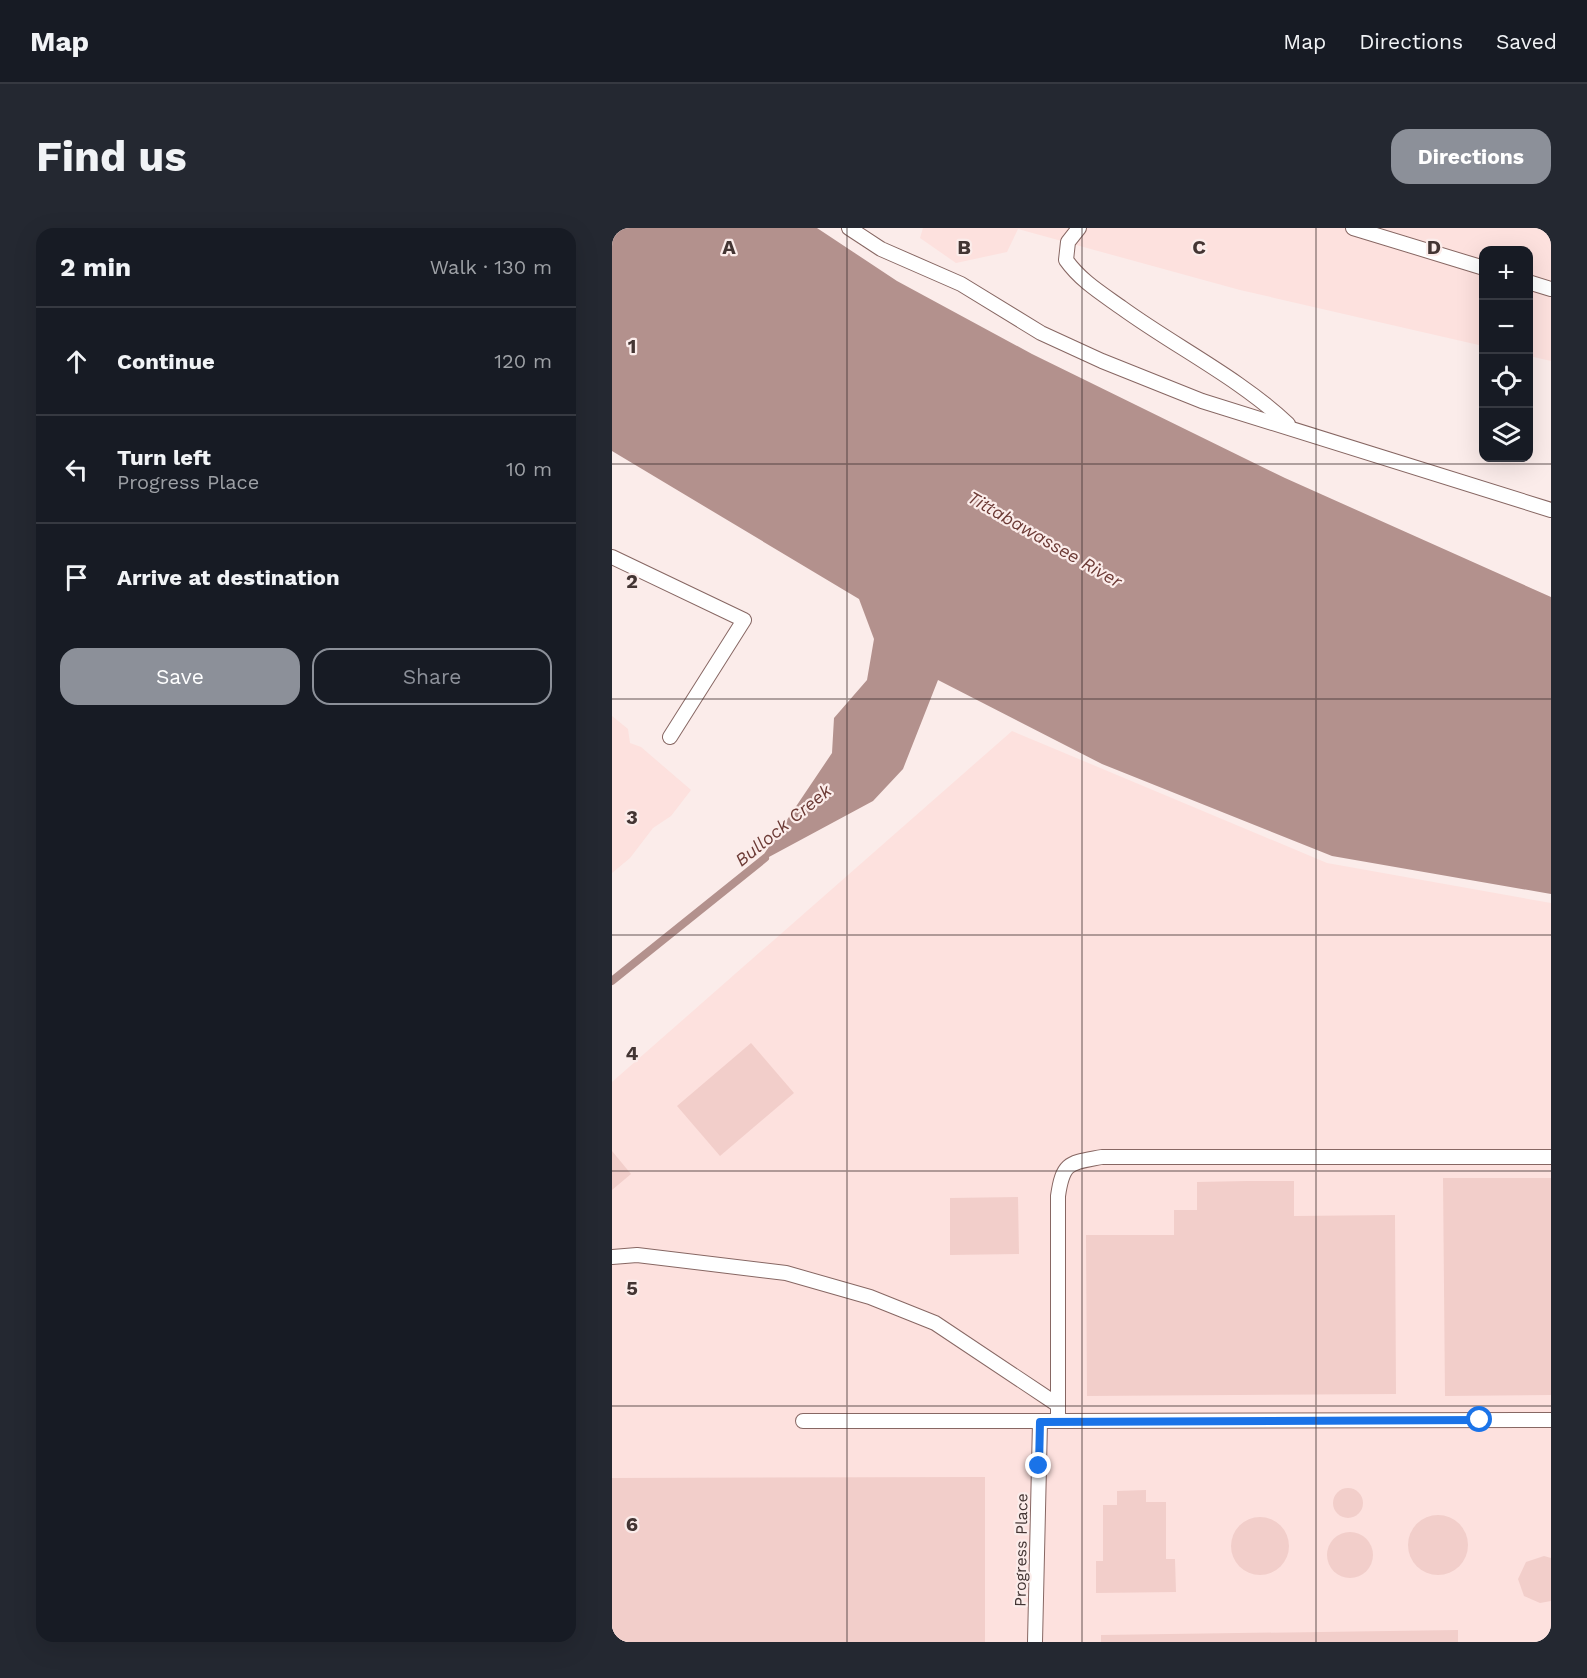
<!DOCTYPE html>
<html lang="en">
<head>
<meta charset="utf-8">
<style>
	:root { --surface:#171b24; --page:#242831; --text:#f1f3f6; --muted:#9ea1a6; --line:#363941; --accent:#8c9099 }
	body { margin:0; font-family:"Work Sans",sans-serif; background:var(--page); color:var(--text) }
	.controls { position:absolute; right:18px; top:18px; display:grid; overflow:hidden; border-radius:12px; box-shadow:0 6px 24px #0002 }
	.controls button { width:54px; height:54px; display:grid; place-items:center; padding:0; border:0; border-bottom:2px solid var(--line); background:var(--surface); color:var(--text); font:30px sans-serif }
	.stop { position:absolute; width:18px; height:18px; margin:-14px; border:4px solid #1a73e8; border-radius:50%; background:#fff }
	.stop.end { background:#1a73e8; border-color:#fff; box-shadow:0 2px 6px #0008 }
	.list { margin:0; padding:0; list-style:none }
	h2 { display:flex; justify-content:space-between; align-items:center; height:78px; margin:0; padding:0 24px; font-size:26px }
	h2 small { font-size:20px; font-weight:400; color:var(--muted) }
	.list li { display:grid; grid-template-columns:39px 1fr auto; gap:18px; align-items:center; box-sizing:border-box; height:108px; padding:0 24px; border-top:2px solid var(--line) }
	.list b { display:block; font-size:22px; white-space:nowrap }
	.list p { margin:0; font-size:20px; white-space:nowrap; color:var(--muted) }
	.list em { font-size:20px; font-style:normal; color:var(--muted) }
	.actions { display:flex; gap:12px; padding:18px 24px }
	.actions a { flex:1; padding:14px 0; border:2px solid var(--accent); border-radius:18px; text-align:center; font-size:21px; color:var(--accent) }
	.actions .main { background:var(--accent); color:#fff }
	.icon { flex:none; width:33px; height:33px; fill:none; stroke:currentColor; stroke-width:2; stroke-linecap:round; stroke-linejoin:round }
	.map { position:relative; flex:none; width:939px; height:1414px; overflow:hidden; border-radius:18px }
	header { display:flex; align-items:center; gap:36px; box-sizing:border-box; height:84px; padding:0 30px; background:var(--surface); border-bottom:2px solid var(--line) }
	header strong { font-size:28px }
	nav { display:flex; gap:33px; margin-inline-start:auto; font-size:21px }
	.intro { display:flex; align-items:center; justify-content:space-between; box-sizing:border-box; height:144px; padding:0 36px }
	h1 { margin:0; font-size:42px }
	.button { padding:15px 27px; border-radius:18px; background:var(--accent); color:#fff; font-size:21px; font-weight:700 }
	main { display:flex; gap:36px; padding:0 36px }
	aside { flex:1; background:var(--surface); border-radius:18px; box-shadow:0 6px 24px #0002 }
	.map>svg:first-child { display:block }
</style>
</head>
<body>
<header>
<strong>Map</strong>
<nav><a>Map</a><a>Directions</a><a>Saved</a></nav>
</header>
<div class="intro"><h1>Find us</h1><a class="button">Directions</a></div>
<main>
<aside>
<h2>2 min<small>Walk · 130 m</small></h2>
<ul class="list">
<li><svg class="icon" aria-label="ahead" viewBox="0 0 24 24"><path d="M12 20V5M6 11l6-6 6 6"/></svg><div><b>Continue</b></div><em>120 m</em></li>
<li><svg class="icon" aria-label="left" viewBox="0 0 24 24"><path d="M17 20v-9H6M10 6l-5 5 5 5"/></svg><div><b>Turn left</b><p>Progress Place</p></div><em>10 m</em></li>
<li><svg class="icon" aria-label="arrive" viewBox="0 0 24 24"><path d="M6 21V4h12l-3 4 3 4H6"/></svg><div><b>Arrive at destination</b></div></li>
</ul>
<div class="actions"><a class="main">Save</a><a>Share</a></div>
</aside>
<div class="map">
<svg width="939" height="1414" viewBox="0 0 939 1414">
	<rect width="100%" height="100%" fill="#fbecea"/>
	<g fill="#fde1de">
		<path d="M311,0h628v133l-22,-5 -1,-106h-44l-1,96 -243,-56 -222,-61 -11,23 -51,11 -36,-25z"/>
		<path d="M0,488l16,13 2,14 11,4 50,43 -20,26 -18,12 -23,30 -18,15z"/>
		<path d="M400,503l315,132 224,40v739h-939v-560z"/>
	</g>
	<path fill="#b3918d" d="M0,0h205l80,53 135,73 253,124 266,119v297l-219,-38 -230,-92 -164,-84 -35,89 -30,32 -115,62 74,-110 2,-35 33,-38 7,-41 -15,-40 -247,-148z"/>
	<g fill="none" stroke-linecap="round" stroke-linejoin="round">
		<path stroke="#b3918d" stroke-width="8" d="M0,753l153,-123"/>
	</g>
	<g fill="#f2ceca">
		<path d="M139,815l43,50 -74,63 -43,-50z"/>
		<path d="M0,923l19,23 -19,16z"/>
		<path d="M831,950h108v217l-106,1z"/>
		<path d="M635,953h47v35l101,-1 1,179 -309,2 -1,-161h88v-25h23v-28z"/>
		<path d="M406,969l1,57 -69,1v-57z"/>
		<path d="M373,1249v165h-373v-164z"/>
		<circle cx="736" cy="1275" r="15"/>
		<path d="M534,1262v12h20v57h9l1,33 -80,1v-32h7v-56h14v-14z"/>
		<circle cx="826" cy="1317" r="30"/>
		<circle cx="648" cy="1318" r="29"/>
		<circle cx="738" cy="1327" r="23"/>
		<path d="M932,1328l7,2v43l-11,2 -16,-7 -6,-17 8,-17z"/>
		<path d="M846,1402v12h-357v-7z"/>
	</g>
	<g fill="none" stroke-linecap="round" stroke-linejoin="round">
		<g stroke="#876763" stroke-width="16">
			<g id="service">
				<path d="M237,0l32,21 80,35 80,49 61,28 100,40 349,109"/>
				<path d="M467,0l-11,14 -2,18c15,21 35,33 56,48 54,39 117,70 166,116"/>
				<path d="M741,0l131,40"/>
				<path d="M916,54l23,7"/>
				<path d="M0,329l132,63 -74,117"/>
				<path d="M0,1029l25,-2 149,18 84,24 65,26 123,82"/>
				<path d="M191,1193h255v-225c5,-35 12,-33 44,-39h449"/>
				<path d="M446,1193l493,-1"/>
				<path d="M423,1414l5,-220"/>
			</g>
		</g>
		<use href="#service" stroke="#fff" stroke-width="14"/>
	</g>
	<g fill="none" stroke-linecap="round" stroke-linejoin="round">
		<path stroke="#1a73e8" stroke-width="8" d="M427,1238l1,-44 440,-2"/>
	</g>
	<path fill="none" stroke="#433533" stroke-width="1.5" stroke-opacity="0.55" d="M235,0v1414M470,0v1414M704,0v1414M0,236h939M0,471h939M0,707h939M0,943h939M0,1178h939"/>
	<g text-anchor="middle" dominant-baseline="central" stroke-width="4.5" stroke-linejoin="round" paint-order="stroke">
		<g font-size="16" fill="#433533" stroke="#fbecea">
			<text transform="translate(409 1322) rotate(-89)">Progress Place</text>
		</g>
		<g font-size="18" font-style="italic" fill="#6c3a35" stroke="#fbecea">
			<text transform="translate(433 311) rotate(30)">Tittabawassee River</text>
			<text transform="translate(171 597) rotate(-39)">Bullock Creek</text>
		</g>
	</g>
	<g font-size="20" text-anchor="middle" font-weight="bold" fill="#433533" stroke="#fbecea" stroke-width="4.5" stroke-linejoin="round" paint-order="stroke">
		<text x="117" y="26">A</text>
		<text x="352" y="26">B</text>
		<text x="587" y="26">C</text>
		<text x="822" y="26">D</text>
		<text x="20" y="125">1</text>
		<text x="20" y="360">2</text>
		<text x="20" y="596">3</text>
		<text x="20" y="832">4</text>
		<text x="20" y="1067">5</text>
		<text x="20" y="1303">6</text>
	</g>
</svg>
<div class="controls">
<button>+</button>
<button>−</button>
<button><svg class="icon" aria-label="locate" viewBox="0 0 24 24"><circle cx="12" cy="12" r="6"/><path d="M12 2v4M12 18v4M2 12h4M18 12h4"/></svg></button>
<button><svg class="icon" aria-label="layers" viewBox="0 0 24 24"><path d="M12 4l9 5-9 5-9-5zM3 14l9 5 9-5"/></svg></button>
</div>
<div class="stop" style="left:868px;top:1192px"></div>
<div class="stop end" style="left:427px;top:1238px"></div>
</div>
</main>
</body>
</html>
